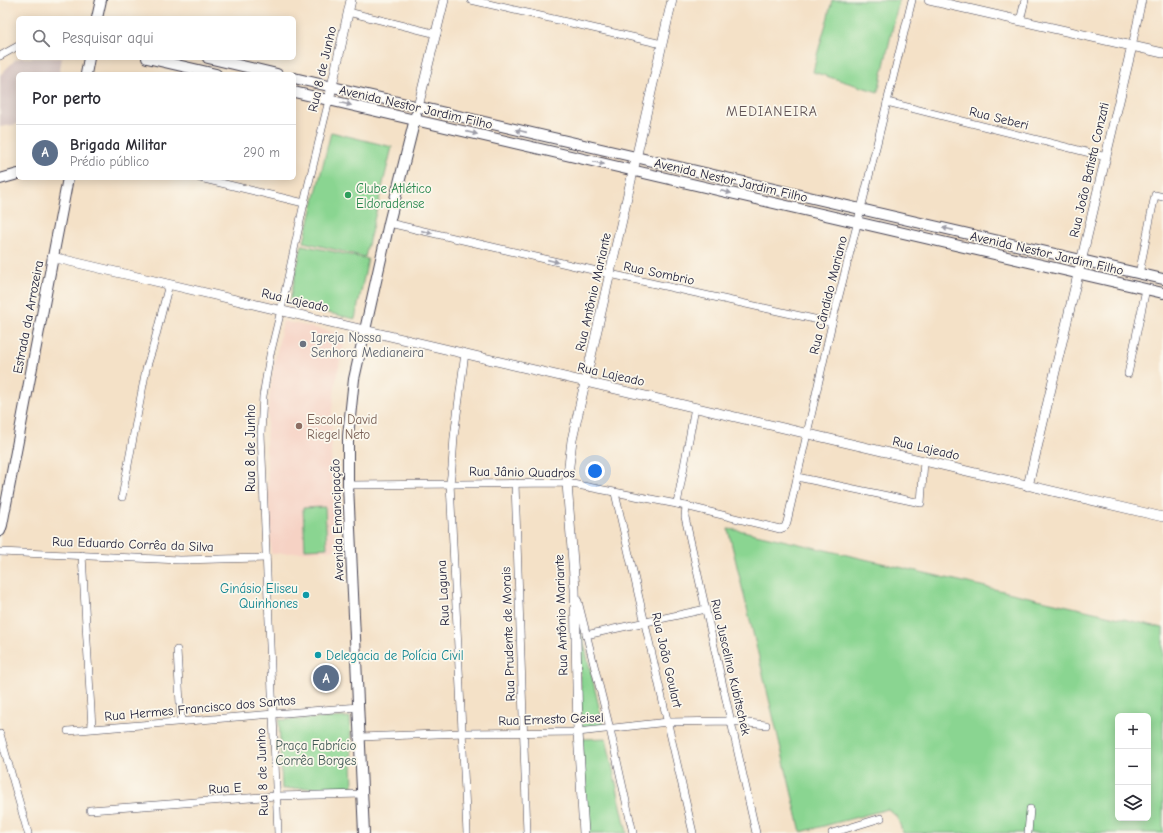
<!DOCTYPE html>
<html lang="pt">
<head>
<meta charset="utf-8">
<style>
	:root { --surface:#fff; --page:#f2f2f3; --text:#2b2b33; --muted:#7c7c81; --line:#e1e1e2; --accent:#d93025 }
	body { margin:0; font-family:"Comic Neue",sans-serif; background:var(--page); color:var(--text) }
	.controls { position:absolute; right:12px; bottom:12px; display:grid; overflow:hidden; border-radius:6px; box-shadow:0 2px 10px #0003 }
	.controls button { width:36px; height:36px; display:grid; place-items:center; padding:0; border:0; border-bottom:1px solid var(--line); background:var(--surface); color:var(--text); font:20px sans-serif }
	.you { position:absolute; left:595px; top:471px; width:14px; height:14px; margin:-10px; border:3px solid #fff; border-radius:50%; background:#1a73e8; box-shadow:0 0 0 6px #1a73e833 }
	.badge { display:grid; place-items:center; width:26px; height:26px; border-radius:50%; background:var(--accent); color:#fff; font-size:13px; font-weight:700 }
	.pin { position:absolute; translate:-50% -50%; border:2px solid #fff; box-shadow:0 1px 4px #0006 }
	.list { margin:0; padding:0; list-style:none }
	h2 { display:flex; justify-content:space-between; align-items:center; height:52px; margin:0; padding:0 16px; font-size:17px }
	h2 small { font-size:13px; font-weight:400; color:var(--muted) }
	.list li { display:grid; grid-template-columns:26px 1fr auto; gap:12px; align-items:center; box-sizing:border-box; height:56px; padding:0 16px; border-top:1px solid var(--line) }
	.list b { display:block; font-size:15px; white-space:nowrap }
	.list p { margin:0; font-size:13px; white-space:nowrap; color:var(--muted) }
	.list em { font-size:13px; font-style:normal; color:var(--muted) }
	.icon { flex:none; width:22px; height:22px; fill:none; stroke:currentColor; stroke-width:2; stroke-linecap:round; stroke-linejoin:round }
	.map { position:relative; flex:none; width:1163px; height:833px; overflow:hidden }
	.search { position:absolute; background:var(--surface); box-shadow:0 2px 10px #0003; left:16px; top:16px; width:280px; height:44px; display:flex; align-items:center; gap:10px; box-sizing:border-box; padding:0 14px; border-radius:6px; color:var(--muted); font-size:15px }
	.panel { position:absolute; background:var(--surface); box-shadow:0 2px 10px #0003; left:16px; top:72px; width:280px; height:108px; border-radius:6px }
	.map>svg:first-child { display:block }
</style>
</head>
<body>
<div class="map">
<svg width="1163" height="833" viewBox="0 0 1163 833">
	<rect width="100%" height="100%" fill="#fbf7ec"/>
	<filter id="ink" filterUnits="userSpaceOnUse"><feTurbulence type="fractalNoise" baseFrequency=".025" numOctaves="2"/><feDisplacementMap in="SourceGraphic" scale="8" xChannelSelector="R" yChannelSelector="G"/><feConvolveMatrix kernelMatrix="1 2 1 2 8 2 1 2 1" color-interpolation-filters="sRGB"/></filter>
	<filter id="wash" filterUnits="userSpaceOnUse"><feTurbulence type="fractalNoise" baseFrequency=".012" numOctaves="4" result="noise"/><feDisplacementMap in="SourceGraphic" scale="16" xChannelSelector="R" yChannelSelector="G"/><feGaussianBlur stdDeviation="0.9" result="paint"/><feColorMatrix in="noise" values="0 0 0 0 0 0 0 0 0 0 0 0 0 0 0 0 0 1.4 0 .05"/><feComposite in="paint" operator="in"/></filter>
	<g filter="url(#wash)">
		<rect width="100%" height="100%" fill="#f4e1c7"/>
		<path fill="#f6d2c4" d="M283,321l63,14 -10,45 -4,31 -1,41 4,98 -64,4 -5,-112 2,-33 5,-38z"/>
		<path fill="#d1bfbe" d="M20,58h42l-3,16h-41v50l-18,3v-52l15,-15z"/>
		<g fill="#8ad591" stroke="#567c66" fill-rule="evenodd">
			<path d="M832,0h67l-21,92 -65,-20c5,-25 14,-47 19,-72z"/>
			<path d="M331,132l61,15 -27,110 -61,-15z"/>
			<path d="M302,245l66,14 -13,60 -66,-15z"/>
			<path d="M325,507l2,41 -22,1 -2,-41z"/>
			<path d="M728,529l15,2 420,97v205h-260l-6,-16 -9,-8 -87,23zM1118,716h30v102h-30z"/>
			<path d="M579,622l25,106 -22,2z"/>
			<path d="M350,717l3,69 -71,3 -3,-69z"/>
			<path d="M606,738l21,95h-40l-5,-94z"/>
		</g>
	</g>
	<g filter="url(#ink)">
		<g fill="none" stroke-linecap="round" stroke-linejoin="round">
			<g stroke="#423f50" stroke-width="8">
				<g id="minor">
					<path d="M471,0l191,44"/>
					<path d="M348,12l89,22"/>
					<path d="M1020,21l5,-21"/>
					<path d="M1132,46l10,-46"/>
					<path d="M0,56l18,-10"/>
					<path d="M887,102l219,55"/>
					<path d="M200,178l104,25"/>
					<path d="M389,223l221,51 222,49"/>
					<path d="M1139,274l16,-79 8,2"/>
					<path d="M465,353l-11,84 -2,30 -2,16 17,350"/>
					<path d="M1128,374l18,-85"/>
					<path d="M797,477l124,26 3,-42"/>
					<path d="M515,483l12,350"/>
					<path d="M348,485l219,-2 110,21 103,25 5,-2 2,-5 45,-199 29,-114 51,-209"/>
					<path d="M615,493l78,340"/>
					<path d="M122,497l24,-128 7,-22 16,-63"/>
					<path d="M677,504l18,-97"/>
					<path d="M686,506l-1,11 71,316"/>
					<path d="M0,552l180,8 86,-2"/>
					<path d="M82,555l10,173"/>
					<path d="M578,601l32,128 23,104"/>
					<path d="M586,635l120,-26"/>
					<path d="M177,650l4,71"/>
					<path d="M68,731l291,-24"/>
					<path d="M0,734l28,99"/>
					<path d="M360,737l103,-4 115,-1 90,-10 63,-1 35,4"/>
					<path d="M90,810l186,-14 87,-2"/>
					<path d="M278,833l-17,-399 2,-38 7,-41 11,-45 23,-107 25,-103"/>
					<path d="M832,833l49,-15"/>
					<path d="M1028,833l2,-24"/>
				</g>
			</g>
			<g stroke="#423f50" stroke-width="10">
				<g id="tertiary">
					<path d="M929,0l234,53"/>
					<path d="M329,100l22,-100"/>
					<path d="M418,107l26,-107"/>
					<path d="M52,257l1111,260"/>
					<path d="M1028,486l104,-440"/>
					<path d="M584,833l-6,-101 -3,-143 -8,-106 5,-43 100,-440"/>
				</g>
			</g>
			<g stroke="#423f50" stroke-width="12">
				<g id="secondary">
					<path d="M97,18l4,-18"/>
					<path d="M147,58l69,16"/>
					<path d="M208,58l69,16"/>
					<path d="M86,74l3,-16"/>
					<path d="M294,78l869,201"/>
					<path d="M294,92l869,201"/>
					<path d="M0,179l18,-5"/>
					<path d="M0,531l2,-6 66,-347"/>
					<path d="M364,833l-16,-348v-49l6,-57 35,-156 27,-108"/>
				</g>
			</g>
			<use href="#minor" stroke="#fff" stroke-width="7"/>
			<use href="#tertiary" stroke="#fff" stroke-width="9"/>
			<use href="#secondary" stroke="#fff" stroke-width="10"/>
		</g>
		<defs><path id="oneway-solid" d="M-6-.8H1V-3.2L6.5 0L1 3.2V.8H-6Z"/></defs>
		<g fill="#9c9ca7">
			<use href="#oneway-solid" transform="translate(346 104) rotate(13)"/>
			<use href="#oneway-solid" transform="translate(521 131) rotate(-167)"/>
			<use href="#oneway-solid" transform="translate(472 133) rotate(13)"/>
			<use href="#oneway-solid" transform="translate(599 163) rotate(13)"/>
			<use href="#oneway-solid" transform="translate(726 192) rotate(13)"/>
			<use href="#oneway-solid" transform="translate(948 229) rotate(-167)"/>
			<use href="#oneway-solid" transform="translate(427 232) rotate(13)"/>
			<use href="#oneway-solid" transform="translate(553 261) rotate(13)"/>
		</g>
	</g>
	<circle fill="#2e9e5b" stroke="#fbf7ec" stroke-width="1.5" cx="348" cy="195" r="4"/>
	<circle fill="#6b7280" stroke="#fbf7ec" stroke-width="1.5" cx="303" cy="344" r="4"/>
	<circle fill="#8d6e63" stroke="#fbf7ec" stroke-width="1.5" cx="299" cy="426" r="4"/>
	<g fill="#0f9aa8" stroke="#fbf7ec" stroke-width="1.5">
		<circle cx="306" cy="595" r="4"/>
		<circle cx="318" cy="655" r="4"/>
	</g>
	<g text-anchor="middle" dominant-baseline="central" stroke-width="3.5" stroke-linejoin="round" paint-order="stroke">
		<g font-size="13" fill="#22223b" stroke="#fbf7ec">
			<text transform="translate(322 69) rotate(-77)">Rua 8 de Junho</text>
			<text transform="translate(416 107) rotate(13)">Avenida Nestor Jardim Filho</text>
			<text transform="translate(999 118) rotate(14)">Rua Seberi</text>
			<text transform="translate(1089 170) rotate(-77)">Rua João Batista Conzati</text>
			<text transform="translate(731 180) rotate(13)">Avenida Nestor Jardim Filho</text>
			<text transform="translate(1047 253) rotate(13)">Avenida Nestor Jardim Filho</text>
			<text transform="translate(659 273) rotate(12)">Rua Sombrio</text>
			<text transform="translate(593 292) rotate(-77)">Rua Antônio Mariante</text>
			<text transform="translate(828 295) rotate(-76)">Rua Cândido Mariano</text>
			<text transform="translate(295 300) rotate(13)">Rua Lajeado</text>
			<text transform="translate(28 317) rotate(-79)">Estrada da Arrozeira</text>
			<text transform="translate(611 374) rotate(13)">Rua Lajeado</text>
			<text transform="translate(250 448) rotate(-90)">Rua 8 de Junho</text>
			<text transform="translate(926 448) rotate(13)">Rua Lajeado</text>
			<text transform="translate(522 472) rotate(1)">Rua Jânio Quadros</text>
			<text transform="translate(337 520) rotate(-92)">Avenida Emancipação</text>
			<text transform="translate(133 544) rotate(2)">Rua Eduardo Corrêa da Silva</text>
			<text transform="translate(443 593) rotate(-93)">Rua Laguna</text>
			<text transform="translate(561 615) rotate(-92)">Rua Antônio Mariante</text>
			<text transform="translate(508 634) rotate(-92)">Rua Prudente de Morais</text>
			<text transform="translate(667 660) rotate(77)">Rua João Goulart</text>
			<text transform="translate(731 667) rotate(77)">Rua Juscelino Kubitschek</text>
			<text transform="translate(200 708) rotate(-5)">Rua Hermes Francisco dos Santos</text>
			<text transform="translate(551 719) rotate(-2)">Rua Ernesto Geisel</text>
			<text transform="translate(262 772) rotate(-92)">Rua 8 de Junho</text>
			<text transform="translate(225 788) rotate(-4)">Rua E</text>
		</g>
		<g font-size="13" fill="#27864d" stroke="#fbf7ec" text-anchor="start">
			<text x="356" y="188">Clube Atlético<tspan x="356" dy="15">Eldoradense</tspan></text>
		</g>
		<g font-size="13" fill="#5b616d" stroke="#fbf7ec" text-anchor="start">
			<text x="311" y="337">Igreja Nossa<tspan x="311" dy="15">Senhora Medianeira</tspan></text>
		</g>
		<g font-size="13" fill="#785e54" stroke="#fbf7ec" text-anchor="start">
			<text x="307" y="419">Escola David<tspan x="307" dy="15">Riegel Neto</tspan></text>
		</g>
		<g font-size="13" fill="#0d838f" stroke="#fbf7ec" text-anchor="end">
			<text x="298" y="588">Ginásio Eliseu<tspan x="298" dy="15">Quinhones</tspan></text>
			<text x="326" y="655" text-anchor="start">Delegacia de Polícia Civil</text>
		</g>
		<g font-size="13" fill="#415855" stroke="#fbf7ec">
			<text x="316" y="745">Praça Fabrício<tspan x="316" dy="15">Corrêa Borges</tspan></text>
		</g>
		<g font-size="14" letter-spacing="1" fill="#615355" stroke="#fbf7ec">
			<text x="772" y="111">MEDIANEIRA</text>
		</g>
	</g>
</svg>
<div class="controls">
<button>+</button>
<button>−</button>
<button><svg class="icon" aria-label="layers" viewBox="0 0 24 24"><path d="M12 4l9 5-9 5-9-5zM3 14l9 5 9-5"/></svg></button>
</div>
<div class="you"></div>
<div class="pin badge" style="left:326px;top:678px;background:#5c6f8a">A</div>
<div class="search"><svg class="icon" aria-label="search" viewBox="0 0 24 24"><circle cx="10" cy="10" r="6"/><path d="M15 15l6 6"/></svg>Pesquisar aqui</div>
<section class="panel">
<h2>Por perto<small></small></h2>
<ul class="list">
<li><span class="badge" style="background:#5c6f8a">A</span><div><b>Brigada Militar</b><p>Prédio público</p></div><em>290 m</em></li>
</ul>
</section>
</div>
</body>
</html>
